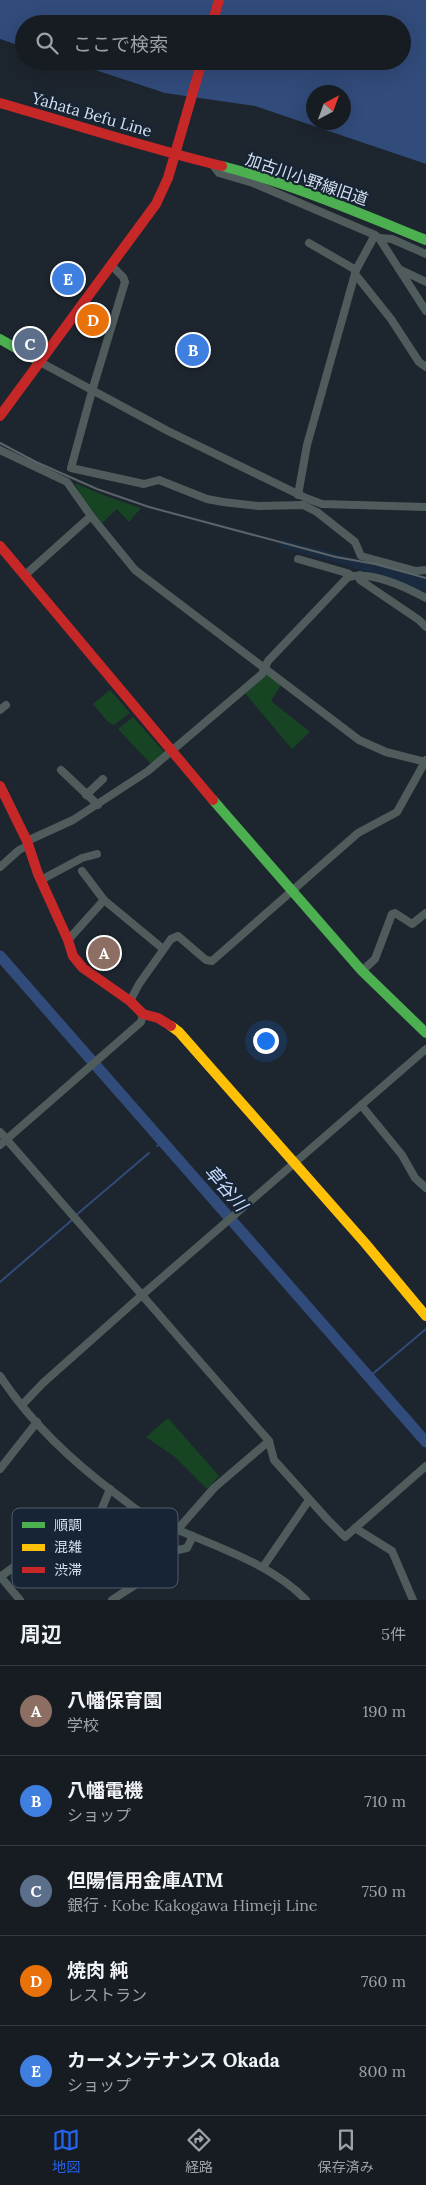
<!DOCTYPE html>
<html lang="ja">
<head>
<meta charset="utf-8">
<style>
	:root { --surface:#161c22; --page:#23292f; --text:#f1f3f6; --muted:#9ea1a5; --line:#353a40; --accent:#2563eb }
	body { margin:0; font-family:Lora,"Noto Sans JP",serif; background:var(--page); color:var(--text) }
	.compass { position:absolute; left:306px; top:85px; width:45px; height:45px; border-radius:50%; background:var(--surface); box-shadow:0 5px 20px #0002; rotate:41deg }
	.you { position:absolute; left:265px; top:1040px; width:18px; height:18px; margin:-12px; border:4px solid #fff; border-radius:50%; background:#1a73e8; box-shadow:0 0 0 8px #1a73e833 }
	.badge { display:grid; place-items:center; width:32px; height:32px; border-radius:50%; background:var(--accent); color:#fff; font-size:16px; font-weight:700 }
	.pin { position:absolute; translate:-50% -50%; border:2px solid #fff; box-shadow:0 1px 5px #0006 }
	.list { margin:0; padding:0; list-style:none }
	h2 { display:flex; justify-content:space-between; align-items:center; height:65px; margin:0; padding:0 20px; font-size:21px }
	h2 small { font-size:16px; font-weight:400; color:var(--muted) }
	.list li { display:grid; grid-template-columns:32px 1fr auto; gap:15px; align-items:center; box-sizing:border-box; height:90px; padding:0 20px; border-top:1px solid var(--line) }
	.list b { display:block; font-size:19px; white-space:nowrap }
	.list p { margin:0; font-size:16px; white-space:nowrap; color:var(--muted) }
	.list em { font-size:16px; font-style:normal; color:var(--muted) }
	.icon { flex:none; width:28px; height:28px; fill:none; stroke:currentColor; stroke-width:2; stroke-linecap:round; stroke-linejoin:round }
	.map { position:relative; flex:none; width:426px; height:1600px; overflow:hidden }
	.search { position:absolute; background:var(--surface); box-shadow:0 5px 20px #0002; left:15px; right:15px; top:15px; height:55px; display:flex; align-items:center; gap:12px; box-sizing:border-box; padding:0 18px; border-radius:28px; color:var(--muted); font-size:19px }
	.sheet { height:515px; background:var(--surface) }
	nav { display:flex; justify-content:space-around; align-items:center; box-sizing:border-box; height:70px; border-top:1px solid var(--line); background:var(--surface); font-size:14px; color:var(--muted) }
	nav a { display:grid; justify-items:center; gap:2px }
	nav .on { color:var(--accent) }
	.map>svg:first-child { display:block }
</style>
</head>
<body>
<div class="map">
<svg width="426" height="1600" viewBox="0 0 426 1600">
	<rect width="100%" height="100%" fill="#1d252e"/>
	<path fill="#1a2b3f" d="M281,539l145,38v15l-75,-25 -72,-20z"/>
	<g fill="#174524">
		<path d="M75,483l28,12 38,13 -12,14 -12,-13 -15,14 -21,-26z"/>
		<path d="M267,674l14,11 -10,16 39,31 -18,17 -47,-56z"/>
		<path d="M110,690l20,23 -16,12 -6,-3 -15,-18z"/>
		<path d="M133,717l32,36 -14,11 -33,-35z"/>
		<path d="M168,1418l51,58 -12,13 -32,-32 -29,-20z"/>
	</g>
	<path fill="#314b7a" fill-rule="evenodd" d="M0,0h426v164l-171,-58 -90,-13 -97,-32h334v-37h-378v23l-24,-8zM314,92h30v30h-30z"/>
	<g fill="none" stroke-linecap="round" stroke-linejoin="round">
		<g stroke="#314b7a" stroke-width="2">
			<path d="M157,1146l6,-5"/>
			<path d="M75,1216l74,-63"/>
			<path d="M0,1282l72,-62"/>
			<path d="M369,1377l57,-48"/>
		</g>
		<path stroke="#314b7a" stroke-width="11" d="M0,956l426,486"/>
		<g stroke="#505c5c" stroke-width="8">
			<path d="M213,165l6,8 34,10 122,52 4,3 13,1 34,15"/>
			<path d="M379,238l47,73"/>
			<path d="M309,243l47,27"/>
			<path d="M112,266l11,11 2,5 -33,109 -21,77 73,16 15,-4 48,19 16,3 36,4 44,-1 14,7 38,30 6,14 55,15 10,-1"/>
			<path d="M399,269l27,13"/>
			<path d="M355,274l36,45 28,43 7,5"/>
			<path d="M40,362l128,69 138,67 16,6 104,3"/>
			<path d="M0,450l67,32 24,34 44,54 224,170 27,12 40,10"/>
			<path d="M298,495l9,-50 49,-175 19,-35"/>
			<path d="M298,559l49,14 5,3"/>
			<path d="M360,575v5l59,40 7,7"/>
			<path d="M24,576l67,-60"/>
			<path d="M0,710l6,-5"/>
			<path d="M61,770l37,35"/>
			<path d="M86,795l17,-16"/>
			<path d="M27,841l46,-21 75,-49 114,-97 6,-13 80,-84c24,-6 56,9 78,21"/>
			<path d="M0,867l19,-17 10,-5"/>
			<path d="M82,871l22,29 58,48"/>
			<path d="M41,880l41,-22 15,-4"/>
			<path d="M68,940l36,-40"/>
			<path d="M362,971l13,-12 17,-45 3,-1 17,11 14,-11"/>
			<path d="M130,1001l9,-17 32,-45 7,-3 28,24 6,1 146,-128 39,-21 29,-52"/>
			<path d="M361,1105l41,50 13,23 11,10"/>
			<path d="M0,1132l269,309 5,19 54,60 17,17 81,-71"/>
			<path d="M0,1145l141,-123 2,-8"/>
			<path d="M0,1376c31,47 75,88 120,121 8,6 16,13 25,18 51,26 121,43 161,85"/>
			<path d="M22,1405l21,-22 99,-88 284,-246"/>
			<path d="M0,1469l37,-47"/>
			<path d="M355,1528l37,23 21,49"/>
			<path d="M178,1529l36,-41 55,-47"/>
			<path d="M263,1567l46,-67"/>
			<path d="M0,1576l20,24"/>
			<path d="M0,1577l63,-46 28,4 19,-46"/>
			<path d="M112,1600c24,-17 37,-19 52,-47l23,-5 6,-12"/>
		</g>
		<g stroke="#4caf50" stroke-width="10">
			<path d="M222,166c70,18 137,47 204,74"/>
			<path d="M0,339l40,23"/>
			<path d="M213,800l149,171 64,62"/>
		</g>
		<path stroke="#ffc107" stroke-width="10" d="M171,1026l8,6 186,211 61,73"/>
		<g stroke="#c62828" stroke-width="10">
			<path d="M212,24l7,-24"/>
			<path d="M0,103c74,21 147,45 222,63"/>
			<path d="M0,416l156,-212 12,-26 34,-117"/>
			<path d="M0,546l213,254"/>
			<path d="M0,786l27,55 11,33 30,66 5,16 10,12 47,33 13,13 15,4 13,8"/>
		</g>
		<path stroke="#5b6468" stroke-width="2" d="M0,443l36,19 61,27 52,18 187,50 39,7 51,14"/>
	</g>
	<g text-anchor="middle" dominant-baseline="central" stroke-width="4.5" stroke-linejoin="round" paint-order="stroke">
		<g font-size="16" fill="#d6e0ec" stroke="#162435">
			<text transform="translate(92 114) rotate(16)">Yahata Befu Line</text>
			<text transform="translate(307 179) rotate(19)">加古川小野線旧道</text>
		</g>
		<g font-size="18" font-style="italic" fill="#cddfff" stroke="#162435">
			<text transform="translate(226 1188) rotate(49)">草谷川</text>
		</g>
	</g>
	<rect x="12" y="1508" width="166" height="80" rx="8" fill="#162435" stroke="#505c6c" stroke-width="1"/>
	<rect x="22" y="1522" width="23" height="6" fill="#4caf50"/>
	<rect x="22" y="1544" width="23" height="7" fill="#ffc107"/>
	<rect x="22" y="1567" width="23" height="6" fill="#c62828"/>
	<g font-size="14" fill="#d6e0ec">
		<text x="54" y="1530">順調</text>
		<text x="54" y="1552">混雑</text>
		<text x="54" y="1575">渋滞</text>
	</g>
</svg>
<svg class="compass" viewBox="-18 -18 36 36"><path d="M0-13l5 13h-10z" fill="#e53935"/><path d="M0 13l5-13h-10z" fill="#9ea1a5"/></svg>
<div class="you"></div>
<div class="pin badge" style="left:104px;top:953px;background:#8d6e63">A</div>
<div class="pin badge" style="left:193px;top:350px;background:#3f7fe0">B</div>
<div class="pin badge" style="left:30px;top:344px;background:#5c6f8a">C</div>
<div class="pin badge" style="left:93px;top:320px;background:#e8710a">D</div>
<div class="pin badge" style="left:68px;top:279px;background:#3f7fe0">E</div>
<div class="search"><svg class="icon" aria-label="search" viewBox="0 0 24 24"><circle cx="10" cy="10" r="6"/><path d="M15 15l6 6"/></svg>ここで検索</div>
</div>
<section class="sheet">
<h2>周辺<small>5件</small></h2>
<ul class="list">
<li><span class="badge" style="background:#8d6e63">A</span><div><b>八幡保育園</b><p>学校</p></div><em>190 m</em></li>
<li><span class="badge" style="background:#3f7fe0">B</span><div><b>八幡電機</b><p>ショップ</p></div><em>710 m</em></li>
<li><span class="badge" style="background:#5c6f8a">C</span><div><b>但陽信用金庫ATM</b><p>銀行 · Kobe Kakogawa Himeji Line</p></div><em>750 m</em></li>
<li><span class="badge" style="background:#e8710a">D</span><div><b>焼肉 純</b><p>レストラン</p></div><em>760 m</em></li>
<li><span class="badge" style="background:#3f7fe0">E</span><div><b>カーメンテナンス Okada</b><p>ショップ</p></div><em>800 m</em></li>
</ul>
</section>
<nav>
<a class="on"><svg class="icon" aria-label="map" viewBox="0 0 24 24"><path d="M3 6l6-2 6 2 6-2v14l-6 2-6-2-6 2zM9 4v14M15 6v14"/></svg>地図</a>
<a><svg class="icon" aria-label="directions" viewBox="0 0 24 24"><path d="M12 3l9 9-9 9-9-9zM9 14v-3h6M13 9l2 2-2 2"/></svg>経路</a>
<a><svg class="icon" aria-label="saved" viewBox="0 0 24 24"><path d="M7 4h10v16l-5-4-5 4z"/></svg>保存済み</a>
</nav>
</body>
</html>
